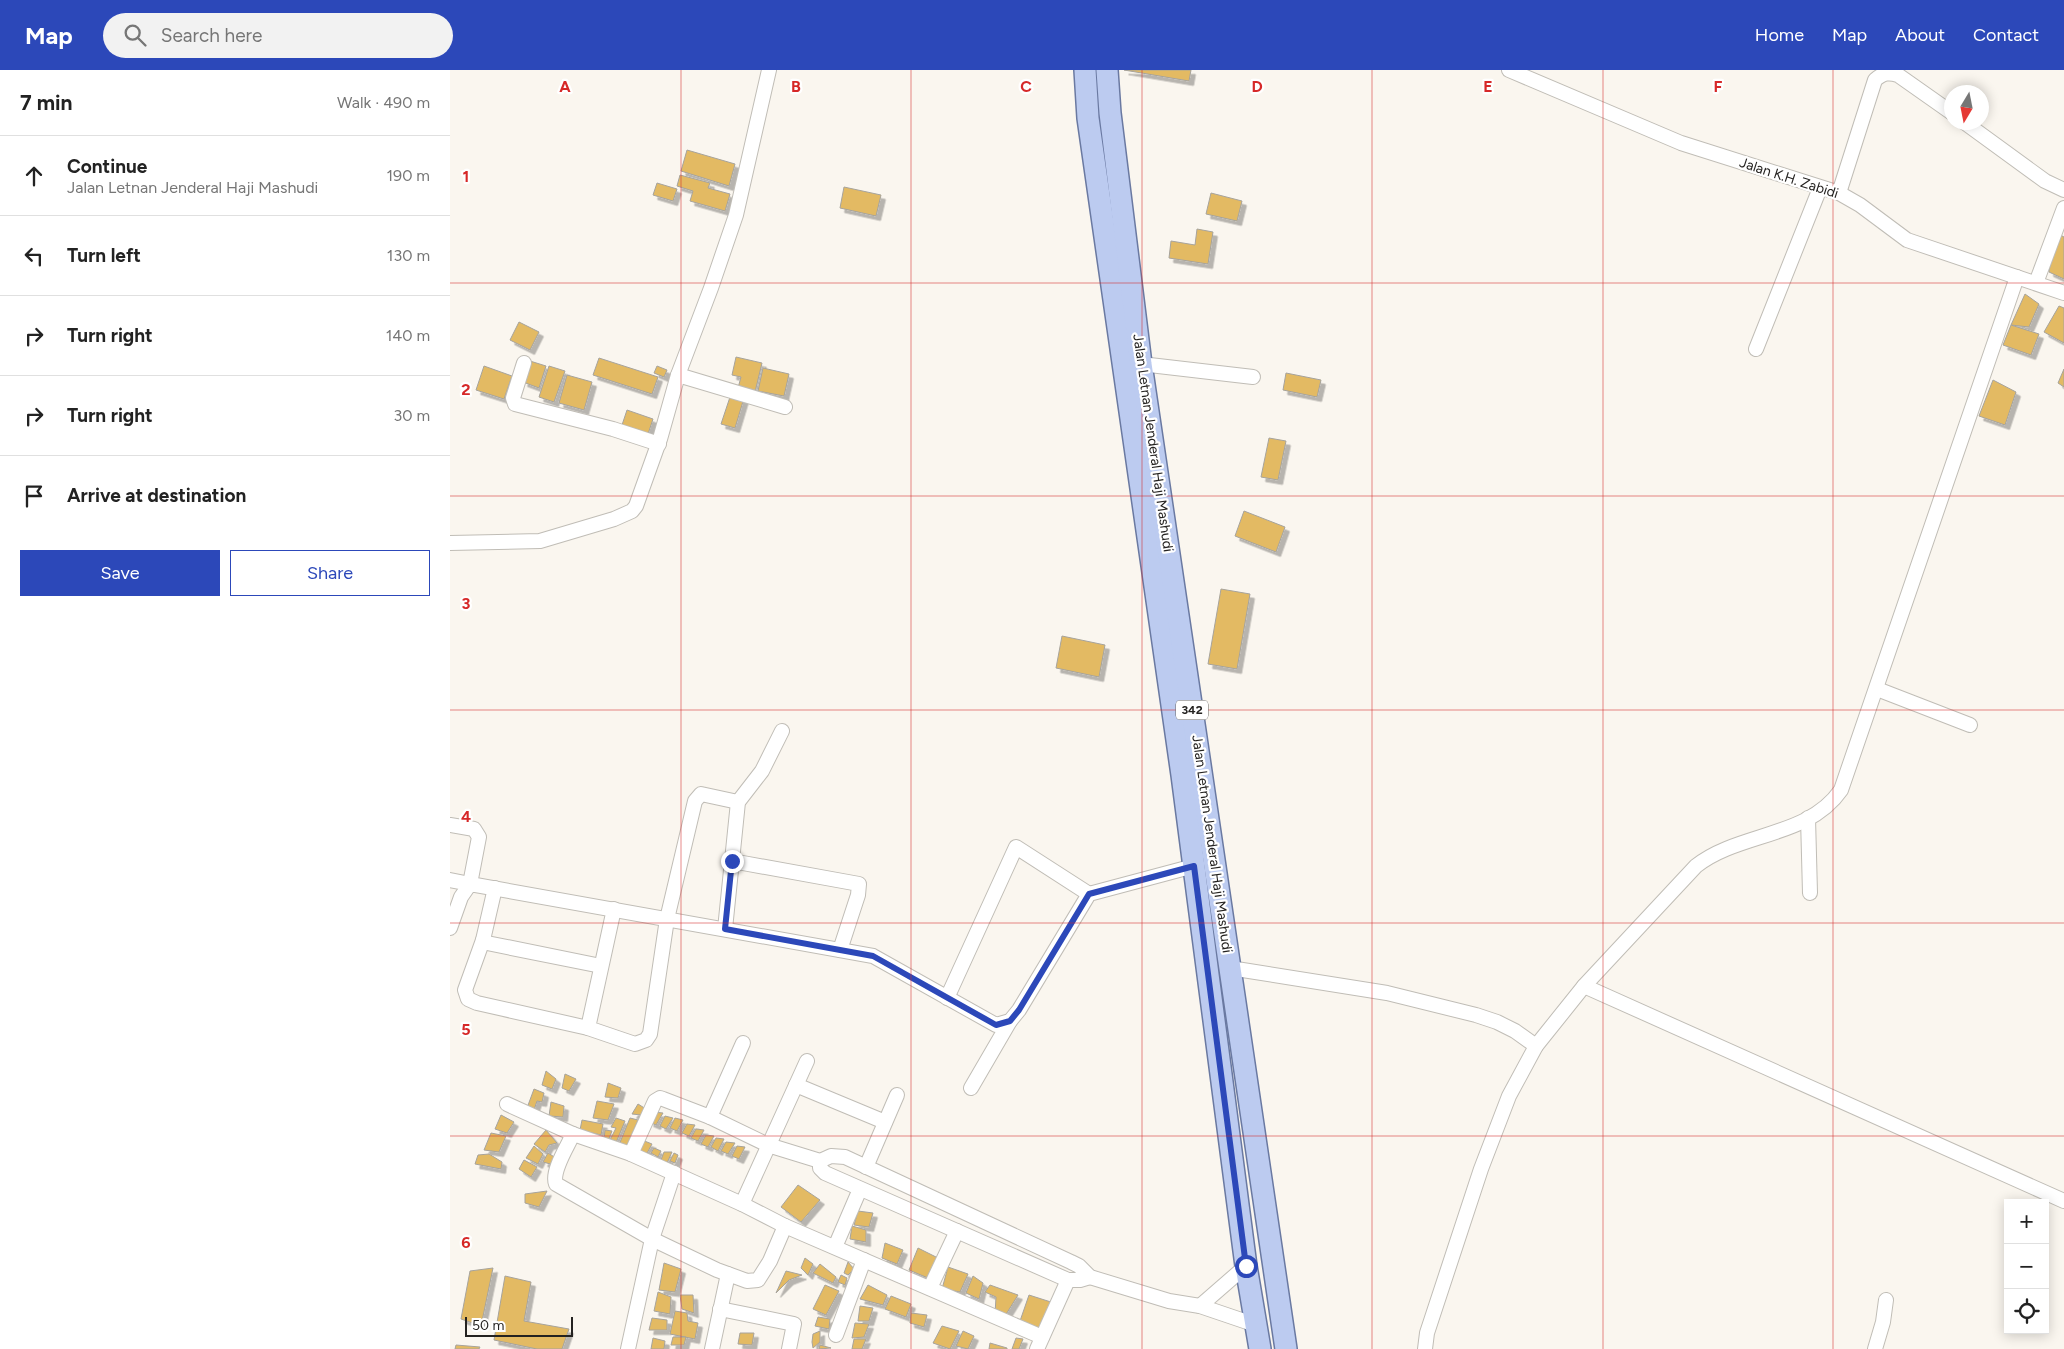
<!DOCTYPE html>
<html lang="en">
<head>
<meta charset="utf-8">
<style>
	:root { --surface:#fff; --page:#f2f2f2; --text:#222; --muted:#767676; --line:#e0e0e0; --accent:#2c48b9 }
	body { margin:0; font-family:Figtree,sans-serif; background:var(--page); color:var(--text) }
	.controls { position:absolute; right:15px; bottom:15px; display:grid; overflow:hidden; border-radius:0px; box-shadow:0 2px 12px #0003 }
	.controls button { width:45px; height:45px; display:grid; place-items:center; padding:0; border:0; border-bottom:1px solid var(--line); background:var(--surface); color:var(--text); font:25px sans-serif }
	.compass { position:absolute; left:1494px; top:15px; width:45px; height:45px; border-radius:50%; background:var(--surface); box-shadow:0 2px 12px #0003; rotate:190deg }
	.scale { position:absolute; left:15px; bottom:12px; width:108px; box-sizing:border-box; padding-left:5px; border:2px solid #242220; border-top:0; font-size:14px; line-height:18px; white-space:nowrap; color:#242220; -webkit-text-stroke:4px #fff; paint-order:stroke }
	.stop { position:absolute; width:15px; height:15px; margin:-11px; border:4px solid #2c48b9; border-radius:50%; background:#fff }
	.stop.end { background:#2c48b9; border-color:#fff; box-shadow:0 1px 5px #0008 }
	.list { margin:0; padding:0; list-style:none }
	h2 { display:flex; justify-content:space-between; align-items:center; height:65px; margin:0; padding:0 20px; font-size:21px }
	h2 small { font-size:16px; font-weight:400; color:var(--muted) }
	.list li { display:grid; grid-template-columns:32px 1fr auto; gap:15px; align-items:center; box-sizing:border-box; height:80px; padding:0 20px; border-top:1px solid var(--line) }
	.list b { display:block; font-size:19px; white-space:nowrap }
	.list p { margin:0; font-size:16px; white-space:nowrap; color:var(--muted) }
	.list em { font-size:16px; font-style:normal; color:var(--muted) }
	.actions { display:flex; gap:10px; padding:15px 20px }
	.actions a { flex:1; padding:11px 0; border:1px solid var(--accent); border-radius:0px; text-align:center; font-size:18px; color:var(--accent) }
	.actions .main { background:var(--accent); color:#fff }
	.icon { flex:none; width:28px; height:28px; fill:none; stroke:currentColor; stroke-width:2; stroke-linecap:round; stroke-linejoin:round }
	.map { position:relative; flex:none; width:1614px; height:1279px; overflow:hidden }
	header { display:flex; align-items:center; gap:30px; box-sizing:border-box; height:70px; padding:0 25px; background:var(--accent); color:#fff }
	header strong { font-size:24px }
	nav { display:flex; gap:28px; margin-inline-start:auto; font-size:18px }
	.search { width:350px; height:45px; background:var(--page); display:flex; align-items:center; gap:12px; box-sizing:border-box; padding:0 18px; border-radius:28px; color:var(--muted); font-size:19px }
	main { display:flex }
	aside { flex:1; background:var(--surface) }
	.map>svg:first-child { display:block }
</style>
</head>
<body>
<header>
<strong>Map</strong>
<div class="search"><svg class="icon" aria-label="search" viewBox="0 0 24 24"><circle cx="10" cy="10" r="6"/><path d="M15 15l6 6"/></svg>Search here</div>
<nav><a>Home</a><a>Map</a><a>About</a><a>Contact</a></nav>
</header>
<main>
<aside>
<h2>7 min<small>Walk · 490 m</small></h2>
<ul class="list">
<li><svg class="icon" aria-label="ahead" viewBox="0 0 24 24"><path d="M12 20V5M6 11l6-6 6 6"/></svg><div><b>Continue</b><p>Jalan Letnan Jenderal Haji Mashudi</p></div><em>190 m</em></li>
<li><svg class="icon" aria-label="left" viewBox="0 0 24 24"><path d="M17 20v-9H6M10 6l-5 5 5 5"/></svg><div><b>Turn left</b></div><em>130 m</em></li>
<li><svg class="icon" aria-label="right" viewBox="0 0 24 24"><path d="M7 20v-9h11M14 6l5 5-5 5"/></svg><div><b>Turn right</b></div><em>140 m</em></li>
<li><svg class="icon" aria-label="right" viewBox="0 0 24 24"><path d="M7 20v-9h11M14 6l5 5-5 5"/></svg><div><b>Turn right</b></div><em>30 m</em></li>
<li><svg class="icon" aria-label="arrive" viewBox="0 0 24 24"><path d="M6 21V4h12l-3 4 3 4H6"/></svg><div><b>Arrive at destination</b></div></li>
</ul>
<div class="actions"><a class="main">Save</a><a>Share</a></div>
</aside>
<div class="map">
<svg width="1614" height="1279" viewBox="0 0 1614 1279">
	<defs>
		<filter id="shadow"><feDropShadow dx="4.5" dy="4.5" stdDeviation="0" flood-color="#0004"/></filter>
	</defs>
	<rect width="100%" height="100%" fill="#faf6ef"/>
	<g fill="#e3ba63" stroke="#a6a39c" filter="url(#shadow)">
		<path d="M674,0h67l-2,11z"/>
		<path d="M237,80l48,14 -6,22 -48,-15z"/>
		<path d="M230,105l30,8 -2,5 22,6 -5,17 -35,-10 3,-10 -16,-5z"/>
		<path d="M207,113l20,6 -4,12 -20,-6z"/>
		<path d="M394,117l37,8 -5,21 -36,-8z"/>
		<path d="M761,123l31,8 -5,20 -31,-7z"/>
		<path d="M747,159l16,3 -5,32 -39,-6 2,-17 24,4z"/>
		<path d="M1605,162l9,5v42l-15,-7z"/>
		<path d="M1575,224l14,10 -10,23 -18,-2z"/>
		<path d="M1609,236l5,2v35l-20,-11z"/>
		<path d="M69,252l20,10 -9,18 -20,-10z"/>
		<path d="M1561,255l28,9 -8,21 -28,-10z"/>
		<path d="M286,287l26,6 -7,29 -17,-4 3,-11 -9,-2z"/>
		<path d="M149,288l59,19 -6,17 -59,-19z"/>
		<path d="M80,291l16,5 -7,22 -16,-6z"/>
		<path d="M34,296l28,10 -8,23 -28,-9z"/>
		<path d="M99,296l16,5 -11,31 -15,-5z"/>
		<path d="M207,296l10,4 -3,7 -10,-4z"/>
		<path d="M313,298l26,6 -5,22 -26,-5z"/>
		<path d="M1614,299v18l-6,-4z"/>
		<path d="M836,303l35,7 -4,17 -34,-7z"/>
		<path d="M117,305l25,7 -8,28 -25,-7z"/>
		<path d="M1543,310l23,12 -11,33 -26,-9z"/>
		<path d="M281,324l13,4 -9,30 -14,-4z"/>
		<path d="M177,340l26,9 -5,15 -26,-9z"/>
		<path d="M819,368l17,3 -8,39 -17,-3z"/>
		<path d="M794,441l41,16 -9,25 -41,-16z"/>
		<path d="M771,519l29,5 -13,75 -29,-5z"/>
		<path d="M612,566l43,9 -6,32 -43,-9z"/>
		<path d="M96,1001l10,8 -4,10 -10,-4z"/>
		<path d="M115,1004l11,5 -7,12 -7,-3z"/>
		<path d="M158,1013l13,5 -3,10 -13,-1z"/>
		<path d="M84,1019l10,4 -2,9 -5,-1 -3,9 -7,-2z"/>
		<path d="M147,1031l17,3 -6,16 -15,-2z"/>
		<path d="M101,1032l13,4 -1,11 -14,-1z"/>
		<path d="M188,1034l8,5 -5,6 -9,-1z"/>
		<path d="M204,1042l9,1 -7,12 -7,-3z"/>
		<path d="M51,1045l13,7 -7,11 -12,-4z"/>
		<path d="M215,1046l8,2 -7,11 -6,-3z"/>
		<path d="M166,1048l9,3 -10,24 -7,-1 8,-16 -5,-1z"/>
		<path d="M180,1048l8,2 -12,28 -7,-3z"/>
		<path d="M225,1048l8,2 -6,11 -7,-3z"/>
		<path d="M132,1050l21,4 -2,11 -21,-5z"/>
		<path d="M237,1054l8,1 -6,11 -7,-3z"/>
		<path d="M246,1059l8,1 -6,11 -7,-3z"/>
		<path d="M96,1060l11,13 -8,2 -4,7 -11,-8z"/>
		<path d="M155,1060l7,1 -4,10 -4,-2z"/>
		<path d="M41,1063l15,3 -7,16 -15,-2z"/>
		<path d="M256,1065l8,1 -6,11 -7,-3z"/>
		<path d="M266,1068l8,1 -6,12 -7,-4z"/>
		<path d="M192,1070l10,4 -6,11 -8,-5z"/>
		<path d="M276,1072l9,1 -7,11 -7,-3z"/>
		<path d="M84,1076l9,8 -5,10 -12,-6z"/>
		<path d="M287,1076l8,1 -6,12 -7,-3z"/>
		<path d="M204,1078l7,3 -3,6 -7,-4z"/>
		<path d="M214,1082h8l-5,11 -6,-3z"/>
		<path d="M98,1083l8,5 -2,7 -11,-3z"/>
		<path d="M224,1083l4,2 -3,8 -5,-2z"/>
		<path d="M39,1084l13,8 -1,7 -26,-5 3,-9z"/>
		<path d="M74,1090l13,7 -6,10 -12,-8z"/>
		<path d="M348,1115l22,15 -19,22 -20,-15z"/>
		<path d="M97,1121l-8,16 -14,-4v-9z"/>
		<path d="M408,1141l15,2 -4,14 -15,-2z"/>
		<path d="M402,1156l14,4v12l-16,-3z"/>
		<path d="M435,1173l18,7 -6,14 -15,-6z"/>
		<path d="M468,1178l20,10 -10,20 -19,-8z"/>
		<path d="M355,1188l8,6 -5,11 -7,-7z"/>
		<path d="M398,1192l6,7 -6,6 -4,-2z"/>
		<path d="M214,1193l17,6 -6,23 -16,-2z"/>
		<path d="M370,1194l16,13 -3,6 -20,-10z"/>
		<path d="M498,1197l20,7 -8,18 -18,-3z"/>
		<path d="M43,1198l-12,58 -20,-7 9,-48z"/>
		<path d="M336,1201l16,4 -13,5 -13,13z"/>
		<path d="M391,1205l6,3 -2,7 -7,-3z"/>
		<path d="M55,1206l26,6 -7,39 45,8 -7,20h-25l-43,-9z"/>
		<path d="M523,1206l10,7 -4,16 -13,-6z"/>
		<path d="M375,1215l14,6 -13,24 -13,-6z"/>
		<path d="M418,1215l19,10 -4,10 -23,-6z"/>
		<path d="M540,1215l28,10 -13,21 -10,-2 1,-17 -11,-5z"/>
		<path d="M208,1222l13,5 -1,17 -16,-3z"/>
		<path d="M230,1225h13l1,18 -12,-4z"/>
		<path d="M579,1225l25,8 -12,27 -22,-9z"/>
		<path d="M441,1226l20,8 -5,13 -21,-8z"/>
		<path d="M410,1236l13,2 -4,13h-11z"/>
		<path d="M225,1241l12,2 1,8 10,2 -3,16 -25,-5z"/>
		<path d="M461,1243l16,2 -3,12 -14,-4z"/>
		<path d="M368,1247l12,2 -1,10 -14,-3z"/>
		<path d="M202,1248l15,2v10h-18z"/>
		<path d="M405,1253l14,1 -5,13 -12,1z"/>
		<path d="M492,1256l17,5 -9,18 -17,-6z"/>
		<path d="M370,1261v11l-7,6 -1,-6 1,-8z"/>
		<path d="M513,1261l11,5 -6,13 -12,-3z"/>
		<path d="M290,1263h14l-2,12 -14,-1z"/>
		<path d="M223,1267h13l-2,8h-13z"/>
		<path d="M203,1268l12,3 -1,8h-13z"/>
		<path d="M566,1268l7,1 -4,10h-7z"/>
		<path d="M404,1269h12l-4,10h-10z"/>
		<path d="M540,1273l17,5v1h-18z"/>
		<path d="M6,1275l24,2 -1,2h-24z"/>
		<path d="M370,1275l11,3 -12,1z"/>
	</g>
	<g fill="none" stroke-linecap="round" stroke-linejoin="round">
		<g stroke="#c0bdb6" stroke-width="16">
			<g id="street">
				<path d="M1059,0l172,73 158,50 21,12 47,35 157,53"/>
				<path d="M1514,52l81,59 19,9"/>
				<path d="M1389,123l36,-113c8,-7 13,-8 23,-5l54,38"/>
				<path d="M1586,213l28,-75"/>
				<path d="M1306,279l64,-161"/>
				<path d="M74,293l-11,35 2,6 98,25 46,15"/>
				<path d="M691,294l112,13"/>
				<path d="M228,305l107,32"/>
				<path d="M0,473l90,-2 74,-22 18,-8 4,-5 24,-67 18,-64 33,-87 25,-73 33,-145"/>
				<path d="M1427,619l93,36"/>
				<path d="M1358,748l2,75"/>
				<path d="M0,755l24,4 5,8 -9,47 -20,-4"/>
				<path d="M282,791l127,23 -1,11 -18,55"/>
				<path d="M45,818l-12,52 4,3 114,23"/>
				<path d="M164,839l-26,119 47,16 11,-4 4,-6 17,-115 28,-118 6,-7 37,8"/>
				<path d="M0,858l11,-31 9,-13 403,72 123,69 14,-4 9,-11 70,-116 105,-28"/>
				<path d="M275,859l13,-127 24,-31 20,-40"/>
				<path d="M33,870l-18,50 3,9 9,4 111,25"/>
				<path d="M780,898l157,25 89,22 21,7 18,9 21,15"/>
				<path d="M1134,916l480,215"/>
				<path d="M497,928l69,-151 73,47"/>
				<path d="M346,1015l89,37"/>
				<path d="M521,1018l39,-67"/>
				<path d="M57,1034l66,30 58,20 111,50 43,22 257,111"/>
				<path d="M260,1047l33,-74"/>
				<path d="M123,1064c-5,12 -22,37 -17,50l96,55 65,31 30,11 11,-1 12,-19 15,-35"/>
				<path d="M181,1084l24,-53 5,-3 3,1 47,18 58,28 52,16 11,-5 14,1 226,105 8,4 11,11 79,24 31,5 56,19"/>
				<path d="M370,1091v7l5,5 243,107h12l10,-3"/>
				<path d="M416,1097l31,-72"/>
				<path d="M292,1134l65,-143"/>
				<path d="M385,1177l25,-58"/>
				<path d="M480,1218l27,-57"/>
				<path d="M750,1236l46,-40"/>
				<path d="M270,1239l74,15 -5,25"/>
				<path d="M386,1265l28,-75"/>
				<path d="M178,1279l24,-110 22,-66"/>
				<path d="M262,1279l16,-75"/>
				<path d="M587,1279l31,-69"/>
				<path d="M975,1279l2,-16 54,-164 28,-73 27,-50 48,-60 112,-120c43,-34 112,-28 145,-76l176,-513"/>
				<path d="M1425,1279l8,-27 3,-22"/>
			</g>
		</g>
		<g stroke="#6a79a1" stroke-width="24">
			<g id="primary">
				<path d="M635,0l3,48 94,657 64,491 14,83"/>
				<path d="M657,0l3,43 31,251 145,985"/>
			</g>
		</g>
		<use href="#street" stroke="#fff" stroke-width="14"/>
		<use href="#primary" stroke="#bccbf0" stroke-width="21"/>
	</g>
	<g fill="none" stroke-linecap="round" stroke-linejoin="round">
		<path stroke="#2c48b9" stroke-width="6" d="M282,791l-7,68 148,27 123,69 14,-4 9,-11 70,-116 105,-28 52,400"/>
	</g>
	<path fill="none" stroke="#d62828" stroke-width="1" stroke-opacity="0.55" d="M231,0v1279M461,0v1279M692,0v1279M922,0v1279M1153,0v1279M1383,0v1279M0,213h1614M0,426h1614M0,640h1614M0,853h1614M0,1066h1614"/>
	<g text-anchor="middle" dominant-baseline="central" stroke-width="4.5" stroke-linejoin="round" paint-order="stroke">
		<rect fill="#fff" stroke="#666463" stroke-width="1" x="726" y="630.5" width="32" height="19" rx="4"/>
		<g font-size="12" font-weight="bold" fill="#242220">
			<text x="742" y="640">342</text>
		</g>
		<g font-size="14" fill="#242220" stroke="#fff">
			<text transform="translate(1339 108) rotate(18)">Jalan K.H. Zabidi</text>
			<text transform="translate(703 373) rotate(82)">Jalan Letnan Jenderal Haji Mashudi</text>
			<text transform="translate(762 774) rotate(82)">Jalan Letnan Jenderal Haji Mashudi</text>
		</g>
	</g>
	<g font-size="16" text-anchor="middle" font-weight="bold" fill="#d62828" stroke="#fff" stroke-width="4.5" stroke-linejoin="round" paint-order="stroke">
		<text x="115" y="22">A</text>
		<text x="346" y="22">B</text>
		<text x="576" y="22">C</text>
		<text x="807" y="22">D</text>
		<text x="1038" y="22">E</text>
		<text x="1268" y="22">F</text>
		<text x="16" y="112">1</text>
		<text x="16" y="325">2</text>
		<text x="16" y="539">3</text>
		<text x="16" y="752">4</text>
		<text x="16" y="965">5</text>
		<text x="16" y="1178">6</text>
	</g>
</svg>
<div class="controls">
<button>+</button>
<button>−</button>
<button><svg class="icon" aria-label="locate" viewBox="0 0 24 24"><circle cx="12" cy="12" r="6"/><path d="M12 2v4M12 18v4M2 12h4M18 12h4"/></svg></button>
</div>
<svg class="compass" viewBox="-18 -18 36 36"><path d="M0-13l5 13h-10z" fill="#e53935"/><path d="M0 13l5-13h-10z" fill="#767676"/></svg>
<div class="scale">50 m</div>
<div class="stop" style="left:796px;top:1196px"></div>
<div class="stop end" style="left:282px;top:791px"></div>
</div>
</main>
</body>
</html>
